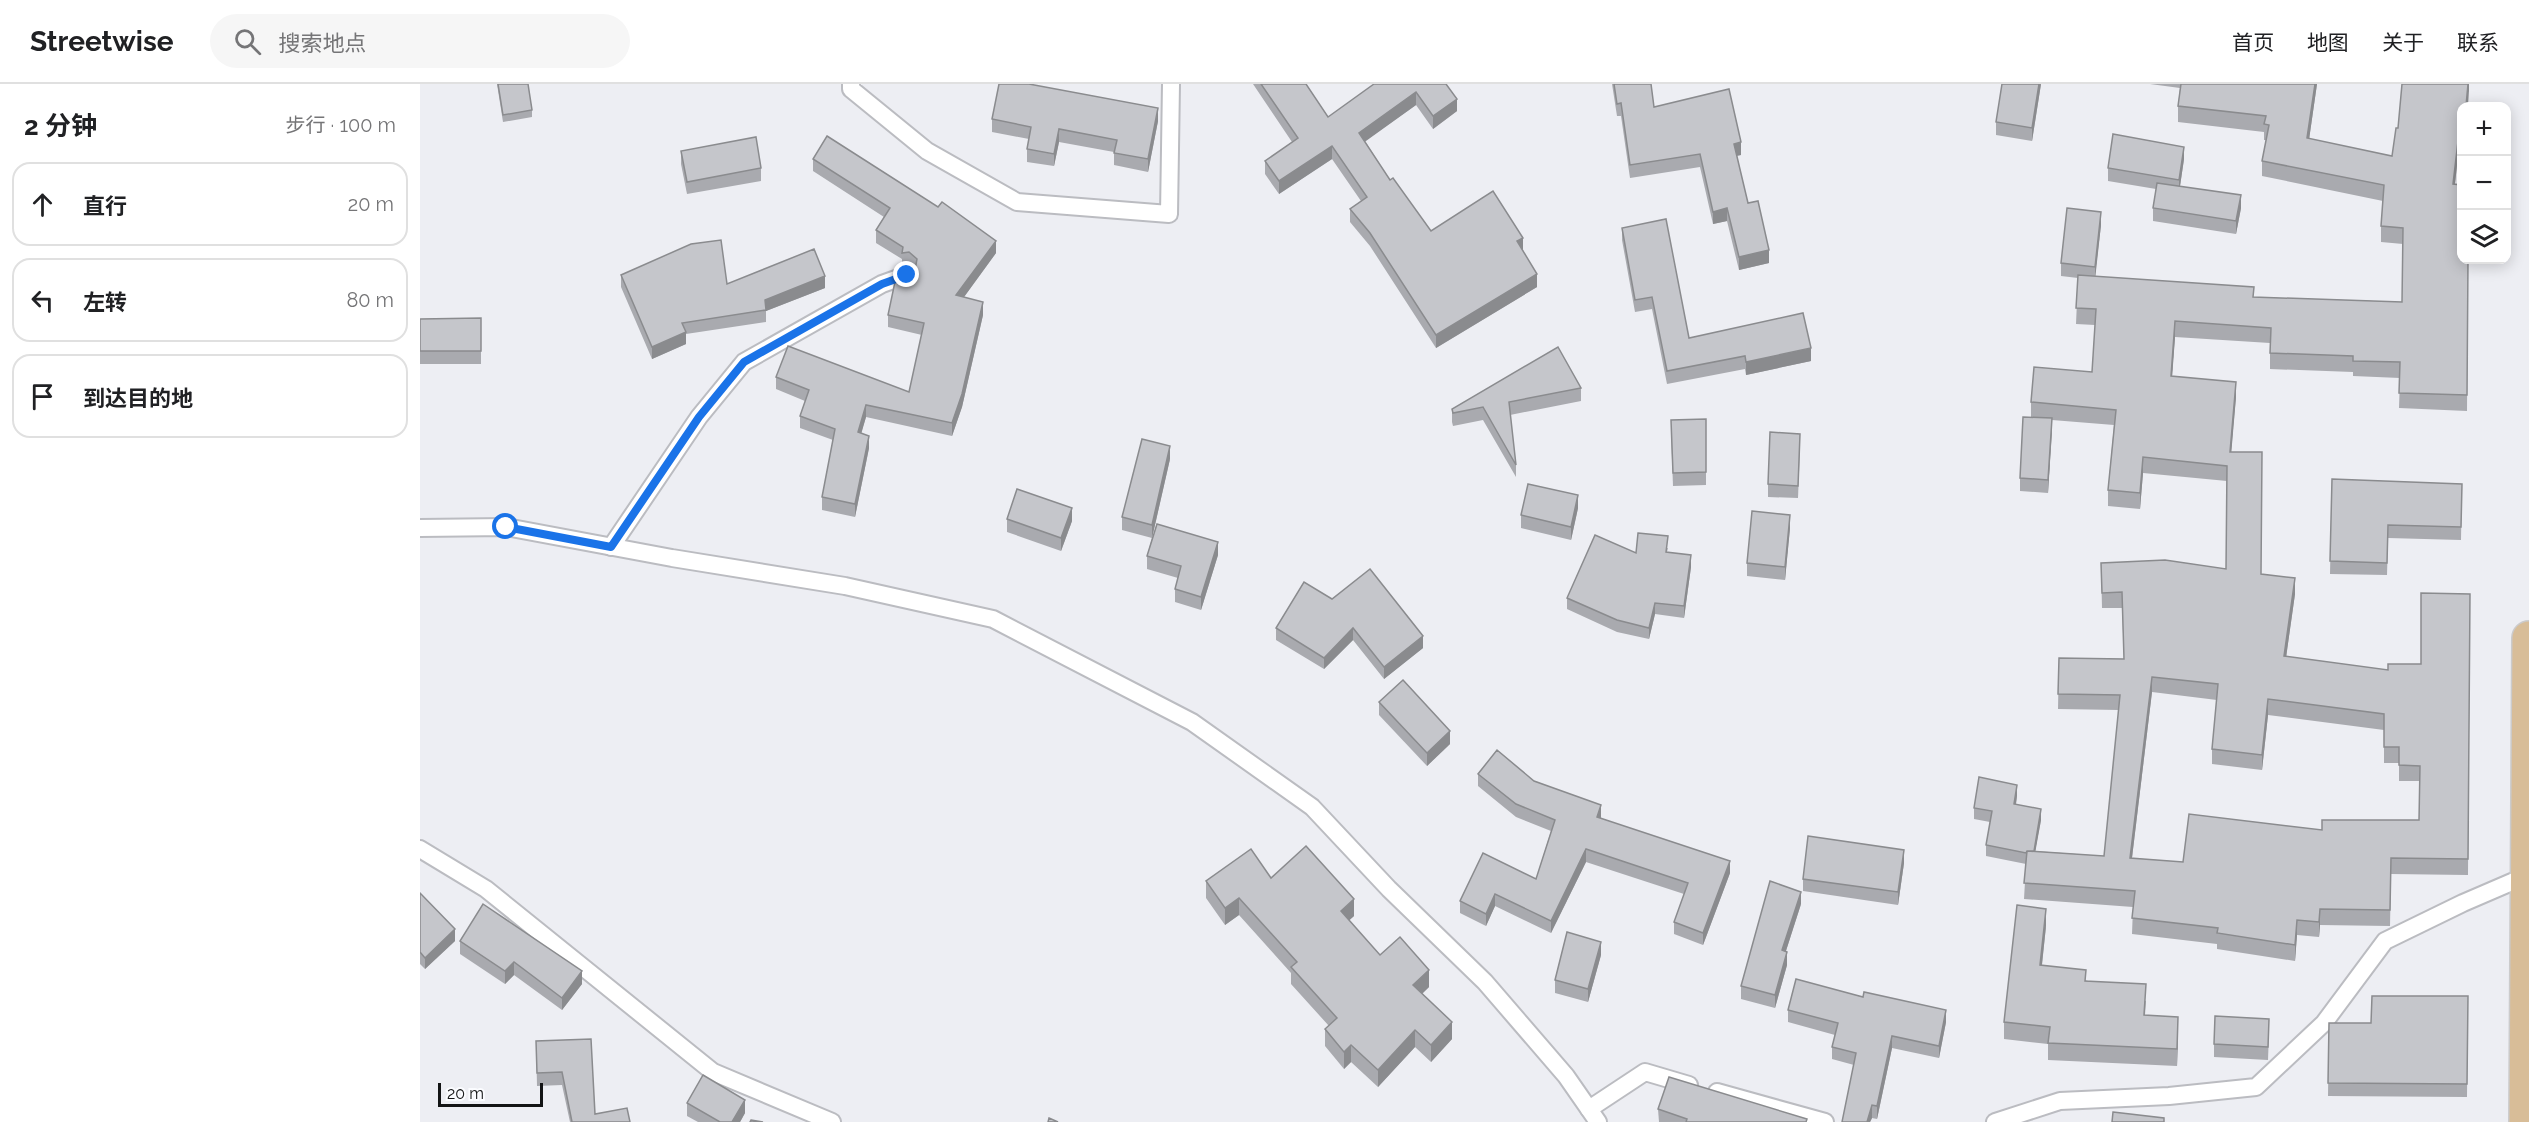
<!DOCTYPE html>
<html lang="zh">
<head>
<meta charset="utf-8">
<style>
	:root { --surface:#fff; --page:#f6f6f6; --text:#202124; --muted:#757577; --line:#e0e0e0 }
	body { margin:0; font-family:Raleway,"Noto Sans SC",sans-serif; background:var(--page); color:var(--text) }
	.controls { position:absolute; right:18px; top:18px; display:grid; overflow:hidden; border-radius:12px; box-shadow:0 3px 15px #0003 }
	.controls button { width:54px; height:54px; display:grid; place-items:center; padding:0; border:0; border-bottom:2px solid var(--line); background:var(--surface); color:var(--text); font:30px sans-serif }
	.scale { position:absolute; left:18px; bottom:15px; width:105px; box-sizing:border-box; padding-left:6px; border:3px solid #131415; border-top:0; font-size:16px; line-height:21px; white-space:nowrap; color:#131415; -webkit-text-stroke:4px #fbfcff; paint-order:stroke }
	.stop { position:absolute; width:18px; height:18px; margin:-14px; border:4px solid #1a73e8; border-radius:50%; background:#fff }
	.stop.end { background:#1a73e8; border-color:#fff; box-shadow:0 2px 6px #0008 }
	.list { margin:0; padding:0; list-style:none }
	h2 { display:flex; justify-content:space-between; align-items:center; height:78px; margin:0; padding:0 24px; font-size:26px }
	h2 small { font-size:20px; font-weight:400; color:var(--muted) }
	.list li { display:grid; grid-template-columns:39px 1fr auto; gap:18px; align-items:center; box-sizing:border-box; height:84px; margin:0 12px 12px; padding:0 12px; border:2px solid var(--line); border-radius:18px }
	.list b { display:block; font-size:22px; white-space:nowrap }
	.list em { font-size:20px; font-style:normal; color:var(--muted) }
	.icon { flex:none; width:33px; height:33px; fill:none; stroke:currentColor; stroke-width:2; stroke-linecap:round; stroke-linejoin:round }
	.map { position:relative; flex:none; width:2109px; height:1038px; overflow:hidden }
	header { display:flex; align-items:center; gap:36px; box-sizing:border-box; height:84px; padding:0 30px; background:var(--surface); border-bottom:2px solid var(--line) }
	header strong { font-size:28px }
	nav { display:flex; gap:33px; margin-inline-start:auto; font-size:21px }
	.search { width:420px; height:54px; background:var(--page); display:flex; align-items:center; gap:15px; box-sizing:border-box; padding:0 21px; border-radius:33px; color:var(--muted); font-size:22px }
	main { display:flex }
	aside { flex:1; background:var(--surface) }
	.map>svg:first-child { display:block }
</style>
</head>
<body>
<header>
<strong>Streetwise</strong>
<div class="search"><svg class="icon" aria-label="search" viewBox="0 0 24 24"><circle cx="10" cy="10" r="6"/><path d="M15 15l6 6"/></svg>搜索地点</div>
<nav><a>首页</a><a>地图</a><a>关于</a><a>联系</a></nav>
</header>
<main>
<aside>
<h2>2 分钟<small>步行 · 100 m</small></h2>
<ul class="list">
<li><svg class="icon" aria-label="ahead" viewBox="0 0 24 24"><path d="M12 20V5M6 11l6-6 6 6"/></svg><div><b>直行</b></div><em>20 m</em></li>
<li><svg class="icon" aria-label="left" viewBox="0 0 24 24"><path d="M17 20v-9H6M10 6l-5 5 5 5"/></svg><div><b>左转</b></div><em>80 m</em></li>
<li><svg class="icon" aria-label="arrive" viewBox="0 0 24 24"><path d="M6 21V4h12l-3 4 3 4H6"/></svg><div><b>到达目的地</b></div></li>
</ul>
</aside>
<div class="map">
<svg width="2109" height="1038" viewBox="0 0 2109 1038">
	<rect width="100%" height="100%" fill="#edeef3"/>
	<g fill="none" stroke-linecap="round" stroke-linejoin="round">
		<g stroke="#bbbcc1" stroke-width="20">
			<g id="service">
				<path d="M431,0v5l76,62 90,51 152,12 2,-130"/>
				<path d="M0,444l86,-1 166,31 173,28 148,33 199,103 120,85 77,82 96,93 81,94 32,46"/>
				<path d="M191,463l88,-130 45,-55 138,-78 25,-9"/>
				<path d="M0,765l66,40 227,183 119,50"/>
				<path d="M1297,1008l108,30"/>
				<path d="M1169,1025l56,-37 44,13"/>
				<path d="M1575,1038l65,-21 109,-5 87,-9 68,-64 61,-82 78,-38 65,-28"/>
			</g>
		</g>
		<g stroke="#cbcbcc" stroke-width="36">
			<path id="primary" d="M2106,1038l3,-484"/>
		</g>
		<use href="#service" stroke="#fff" stroke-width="16"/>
		<use href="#primary" stroke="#d8bd98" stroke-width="33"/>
	</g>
	<g fill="#a9aaaf" fill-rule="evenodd">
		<path d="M77,0h31l4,26v7l-29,5z"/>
		<path d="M833,0h53l22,33 118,-33 11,27 -24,18 -17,-24 -51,36 25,39 41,51 92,19 14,37 -101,61 -66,-102 -20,-24v-13l11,-8 -29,-42 -53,35 -14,-20v-13l27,-19z"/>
		<path d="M1192,0h39l3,23 87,48 -4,1 11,47 21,60 -30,7 -12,-49 -14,3 -13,-57 -70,11 -9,-62h-4z"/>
		<path d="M1621,0l-9,57 -36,-6v-13z"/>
		<path d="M1730,0h167l-8,55 83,17 6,-28 71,-44v6l-7,16v33h-2l-5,45 13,76 -1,151 -68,-3 1,-30 -47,-2v-4l-83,-3v-26l-95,-6 -3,39 64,21 -5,55 30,122 34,20 -9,63 102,13 33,-6 49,-70 -2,281 -77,-1 -1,52 -70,-1 -1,12 -22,-2 -2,26 -78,-12v-5l-85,-10 1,-27 -109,-8 2,-35 -40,-8v-11l4,-23 -16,-3v-11l43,-12 -1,9 25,15 -6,31 69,5 15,-146 -61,-1 1,-51 65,1 -2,-51h-20l-1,-45 125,6 1,-88 -84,-8 -3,36 -32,-3v-16l6,-65 -62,-5 -4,73 -28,-2v-13l11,-61v-15l61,-30 3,-47 -19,-1 2,-46 -17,-2v-13l40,-38 -6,51 159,21 148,5 1,-58 -22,-2v-16l2,-25 -121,-25v-15l4,-21h-2v-8l-86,-10v-16l2,-18zM1732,608l65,8 -5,49v15l50,6 6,-55 116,15v33h15v18h20v39l-97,10 -139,32 -51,-4z"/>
		<path d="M572,35l166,2 -10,51 -34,-7v-13l-55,-10 -5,24 -27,-4v-13l2,-10 -37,-7z"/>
		<path d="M261,67l80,17v13l-74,13 -6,-30z"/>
		<path d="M393,75l183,94 -32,44 19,18 -21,92 -10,29 -86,-19 -5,16 8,15 -14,69 -33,-7v-13l11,-57 -33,-12v-12l5,-15 -29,-12v-12l133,15 13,-57 -34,-8v-12l27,-45 -6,-5 -7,1v-7l-26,-16v-13l8,-13 -71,-46z"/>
		<path d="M1764,75l-4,27 61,22 -5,26 -83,-13v-13l3,-19 -48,-8v-13z"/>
		<path d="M1202,144l67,110 122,23 -65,14 -1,-6 -78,15 -15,-75 -17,3 -13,-72z"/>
		<path d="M201,191l106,9 98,4 -59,23v11l-80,12v10l-34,15 -31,-72z"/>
		<path d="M61,234v46h-61v-45z"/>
		<path d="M1161,304v13l-71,14 6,50v12l-33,-57 -30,6 -1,-4v-13z"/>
		<path d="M1286,335v66l-33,1 -2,-54z"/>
		<path d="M1380,363l-2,51 -30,-1v-13z"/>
		<path d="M750,375l-18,79 66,17 -17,55 -26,-8v-13l3,-11 -31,-9v-13l5,-18 -30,-8v-13z"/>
		<path d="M1912,395l130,5 -1,56 -73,-2 -1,37 -57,-1z"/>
		<path d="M1158,424l-7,32 -50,-12v-13z"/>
		<path d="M587,435l65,2 -11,30 -54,-19z"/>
		<path d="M1370,444l-5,52 -38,-4v-13z"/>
		<path d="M1248,464l-1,4 24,15 -7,51 -29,-4 -6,25 -32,-7 -50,-23v-11l69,-45z"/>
		<path d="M912,515l91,49 -39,31 -31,-39 -29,29 -48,-29v-12z"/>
		<path d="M959,618l71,42 -23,22 -48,-51z"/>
		<path d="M1058,690l56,7 67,36v2l129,54 -27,72 -29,-11v-12l10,-28 -98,-32 -35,71 -56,-27 -9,20 -26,-13v-12l76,-22 15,-48 -35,-14 -38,-31z"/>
		<path d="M1484,779l-6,42 -95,-14v-12z"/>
		<path d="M851,794l83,38 -5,4 31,35 49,32 -7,7 30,45 -21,23 -16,-15 -37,40 -27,-25 -7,7 -19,-23v-17l4,-3 -38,-42v-11l-52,-58 -14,10 -19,-27v-17z"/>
		<path d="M0,809l35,48 -30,28 -5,-5z"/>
		<path d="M1381,820l-15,47 1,14 -12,43 -34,-9v-13z"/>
		<path d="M1626,842l-4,39 104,36 -1,14 33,19 -1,32 -129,-6v-16l-44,-5v-17z"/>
		<path d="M40,857l122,43 -20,26 -48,-35 -9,9 -45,-30z"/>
		<path d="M1181,871l-13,47 -33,-9v-13z"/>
		<path d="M2048,912l-1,101 -139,-1 1,-73h42z"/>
		<path d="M1368,926l158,12 -7,36 -47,-10 -15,71 -5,-1 -2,4h-28l12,-57 -22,-6v-12l3,-12 -47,-13z"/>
		<path d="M1849,948l-1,28 -54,-3v-13z"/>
		<path d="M171,955l4,75 35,8h-60l-8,-37 -25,1 -1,-45z"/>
		<path d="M267,1019l58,10 -5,9h-42l-11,-6z"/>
		<path d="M1238,1025l149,13h-148z"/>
	</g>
	<g fill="#8a8b8e">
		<path d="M1619,0h2l-9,57v-13z"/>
		<path d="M1895,0h2l-10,70v-16z"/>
		<path d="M2048,0h1v6l-1,16h-2z"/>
		<path d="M996,8v13l-57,41v-13z"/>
		<path d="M1037,15v12l-24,18v-13z"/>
		<path d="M738,24v13l-10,51v-13z"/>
		<path d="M2040,40v15l-7,61v-16z"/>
		<path d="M639,45v13l-5,24v-12z"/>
		<path d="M1321,58v13l-7,1v-12z"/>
		<path d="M912,62v13l-53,35v-13z"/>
		<path d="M1764,63v12l-5,34v-13z"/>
		<path d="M1821,111v13l-5,26v-13z"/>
		<path d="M1307,124v13l-14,3v-12z"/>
		<path d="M1681,128v13l-6,55v-13z"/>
		<path d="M1103,154v13l-6,-10z"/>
		<path d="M576,157v12l-40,55v-13z"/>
		<path d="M1349,166v13l-30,7v-13z"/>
		<path d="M1117,190v13l-101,61v-13z"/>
		<path d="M405,192v12l-59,23 -1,-11z"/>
		<path d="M563,218v13l-21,92 -10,29v-13z"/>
		<path d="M1755,237v16l-4,55v-16z"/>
		<path d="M266,248v12l-34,15v-12z"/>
		<path d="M1391,264v13l-65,14v-13z"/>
		<path d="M1816,298v15l-6,71v-16z"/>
		<path d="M446,321v12l-8,28v-13z"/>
		<path d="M1632,334v13l-4,62v-13z"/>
		<path d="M449,352v12l-14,69v-13z"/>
		<path d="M750,362v13l-18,79v-13z"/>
		<path d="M1723,373v16l-3,36v-16z"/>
		<path d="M1158,411v13l-7,32v-13z"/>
		<path d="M652,424v13l-11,30v-13z"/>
		<path d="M1370,431v13l-5,52v-13z"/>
		<path d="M798,458v13l-17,55v-13z"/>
		<path d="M1271,471v12l-7,51v-12z"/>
		<path d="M1875,494v16l-11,78v-16z"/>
		<path d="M1235,519v11l-6,25v-11z"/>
		<path d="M933,544v12l-29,29v-11z"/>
		<path d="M1003,552v12l-39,31v-12z"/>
		<path d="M1732,593v15l-22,182v-16z"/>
		<path d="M1848,615v16l-6,55v-15z"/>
		<path d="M1030,647v13l-23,22v-13z"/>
		<path d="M1597,701v11l-3,19v-11z"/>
		<path d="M1181,721v12l-4,13v-13z"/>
		<path d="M1621,725v11l-8,45v-11z"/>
		<path d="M1166,765v13l-35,71v-12z"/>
		<path d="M1484,766v13l-6,42v-13z"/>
		<path d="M1310,777v12l-27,72v-12z"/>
		<path d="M1381,808v12l-19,59v-13z"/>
		<path d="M1075,810v12l-9,20v-12z"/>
		<path d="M819,814v17l-14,10v-17z"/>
		<path d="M934,815v17l-13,12v-17z"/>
		<path d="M1626,825v17l-6,56v-17z"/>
		<path d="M1900,825v16l-1,12v-15z"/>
		<path d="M1877,836v15l-2,26v-16z"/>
		<path d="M35,845v12l-30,28v-11z"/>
		<path d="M1181,858v13l-13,47v-13z"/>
		<path d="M1367,868v13l-12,43v-13z"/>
		<path d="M94,878v13l-9,9v-13z"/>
		<path d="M1009,886v17l-16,15v-17z"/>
		<path d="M162,887v13l-20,26v-12z"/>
		<path d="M1526,926v12l-7,36v-12z"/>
		<path d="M1758,933v17l-1,32v-17z"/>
		<path d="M1032,938v17l-21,23v-17z"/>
		<path d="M995,946v17l-37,40v-17z"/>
		<path d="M1472,952v12l-15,71v-13z"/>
		<path d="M931,961v17l-7,7v-17z"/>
		<path d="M325,1016v13l-5,9h-8z"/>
		<path d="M1452,1021v13l-2,4h-3z"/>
	</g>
	<g fill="#c5c6cb" stroke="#8a8b8e" stroke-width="1.5" fill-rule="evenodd">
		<path d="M78,0h30l4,26 -29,5z"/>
		<path d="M579,0h30l129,24 -10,51 -34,-6 3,-13 -58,-11 -5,25 -27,-5 4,-22 -39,-8z"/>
		<path d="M841,0h45l22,33 46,-33h72l11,15 -24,17 -17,-24 -57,41 31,47 3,-2 38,53 62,-40 30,47 -6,3 20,33 -101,61 -66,-102 -20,-24 17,-12 -35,-51 -53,35 -14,-20 33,-23z"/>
		<path d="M1194,0h37l3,23 75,-18 12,53 -7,2 14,59 10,-2 11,49 -30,7 -12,-49 -14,4 -13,-58 -70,11 -9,-62 -4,1z"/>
		<path d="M1582,0h37l-7,44 -36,-6z"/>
		<path d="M1761,0h134l-8,54 85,18 4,-28h2l4,-44h66l-2,22h-4v18h-2l-7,60 9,1v75h6l-1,135 -68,-2 1,-31 -47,-1v-5l-83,-3 1,-25 -96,-7 -4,55 65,6 -6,70h32l-1,122 34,4 -11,78 104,14v-6h33v-71l49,1 -2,265 -77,-1 -1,52 -70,-1 -1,13 -22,-2 -2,25 -78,-12 1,-5 -86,-10 3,-27 -111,-8 3,-32 77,5 16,-161 -62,-1 1,-36 65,1 -2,-67 -20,1 -1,-30 64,-3 61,9 1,-103 -84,-9 -3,36 -32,-3 8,-80 -85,-8 3,-35 58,5 4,-63 -20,-1 2,-33 176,12 -1,10 149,5 1,-74 -22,-2 3,-41 -122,-24 7,-36 -5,-1 2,-8 -88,-10zM1732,593l66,7 -6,65 50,6 6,-56 116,15v33h15v18l21,1 -1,54h-97v10l-133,-16 -6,48 -53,-4z"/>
		<path d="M1693,50l71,13 -5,33 -71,-12z"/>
		<path d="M407,52l111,71 4,-5 54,39 -40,54 27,7 -21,92 -10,29 -86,-18 -8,27 11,4 -14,68 -33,-7 13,-68 -35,-13 9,-26 -33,-13 12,-31 121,46 15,-69 -36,-8 8,-38 19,-7 2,-11 -8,-7 -7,1 1,-6 -27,-17 14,-22 -77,-49z"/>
		<path d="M336,53l5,31 -74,14 -6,-31z"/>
		<path d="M1737,99l84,12 -5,26 -83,-13z"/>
		<path d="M1647,124l34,4 -6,55 -34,-4z"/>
		<path d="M1246,135l23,119 114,-25 8,35 -65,14 -1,-6 -78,15 -15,-74 -17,3 -13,-72z"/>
		<path d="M301,156l6,44 87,-35 11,27 -60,24 1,10 -84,13 4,9 -34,15 -31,-72 70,-31z"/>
		<path d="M61,234v33h-61v-32z"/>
		<path d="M1138,263l23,41 -72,14 7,63 -33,-58 -30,6 -1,-4z"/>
		<path d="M1603,333l29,1 -4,62 -28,-2z"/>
		<path d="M1286,335v53l-33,1 -2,-53z"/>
		<path d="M1350,348l30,2 -2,52 -30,-2z"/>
		<path d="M722,355l28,7 -18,79 -30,-8z"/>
		<path d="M1912,395l130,5 -1,43 -73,-2 -1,38 -57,-2z"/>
		<path d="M1108,400l50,11 -7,32 -50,-12z"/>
		<path d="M597,405l55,19 -11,30 -54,-19z"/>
		<path d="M1332,427l38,4 -5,52 -38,-4z"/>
		<path d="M737,440l61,18 -17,55 -26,-8 6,-23 -34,-10z"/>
		<path d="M1218,449l30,3 -2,16 25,3 -7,51 -29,-3 -6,25 -32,-8 -50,-22 28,-63 41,18z"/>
		<path d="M950,485l53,67 -39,31 -31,-39 -29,30 -48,-30 28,-46 28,17z"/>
		<path d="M983,596l47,51 -23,22 -48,-51z"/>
		<path d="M1077,666l37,31 67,24 -4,12 133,44 -27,72 -29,-11 14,-39 -102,-34 -35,72 -56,-27 -9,20 -26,-13 23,-48 53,26 19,-59 -39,-16 -38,-30z"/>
		<path d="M1559,693l38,8 -3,19 27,5 -7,42h-7l-1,2 -40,-8 6,-34 -18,-3z"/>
		<path d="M1388,752l96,14 -6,42 -95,-13z"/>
		<path d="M886,762l48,53 -13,12 39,44 20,-18 29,33 -16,15 39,37 -21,23 -16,-15 -37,40 -27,-25 -7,7 -19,-23 12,-11 -46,-51 6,-5 -58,-64 -14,10 -19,-27 45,-32 20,29z"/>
		<path d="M1350,797l31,11 -19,58 5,2 -12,43 -34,-9z"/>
		<path d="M0,809l35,36 -30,29 -5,-6z"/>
		<path d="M63,820l99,67 -20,27 -48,-36 -9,9 -45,-30z"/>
		<path d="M1597,821l29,4 -6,56 46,5 -1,11 61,3 -2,31 34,2 -1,32 -129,-6 2,-16 -46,-5z"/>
		<path d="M1147,848l34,10 -13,47 -33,-9z"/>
		<path d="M1376,895l67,18 1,-5 82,18 -7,36 -47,-10 -15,70 -5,-1 -5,17h-25l14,-69 -24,-6 6,-24 -50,-13z"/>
		<path d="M1952,912h96l-1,88 -139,-1 1,-60h42z"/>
		<path d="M1795,932l54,3 -1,28 -54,-3z"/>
		<path d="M171,955l4,75 32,-6 3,14h-58l-10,-50 -25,1 -1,-32z"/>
		<path d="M283,991l42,25 -13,22h-12l-33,-19z"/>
		<path d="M1249,993l138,42 -1,3h-120l1,-3 -29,-10z"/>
		<path d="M1693,1028l51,6v4h-52z"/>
		<path d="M629,1034l9,4h-10z"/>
		<path d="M331,1036l12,2h-13z"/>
	</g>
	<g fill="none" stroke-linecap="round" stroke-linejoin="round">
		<path stroke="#1a73e8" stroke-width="8" d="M86,443l105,20 88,-130 45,-55 138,-78 25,-9"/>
	</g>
</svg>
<div class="controls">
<button>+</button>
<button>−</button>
<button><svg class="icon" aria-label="layers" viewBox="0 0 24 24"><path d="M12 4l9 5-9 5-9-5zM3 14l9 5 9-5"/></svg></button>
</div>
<div class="scale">20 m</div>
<div class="stop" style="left:86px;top:443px"></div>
<div class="stop end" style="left:487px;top:191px"></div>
</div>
</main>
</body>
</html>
